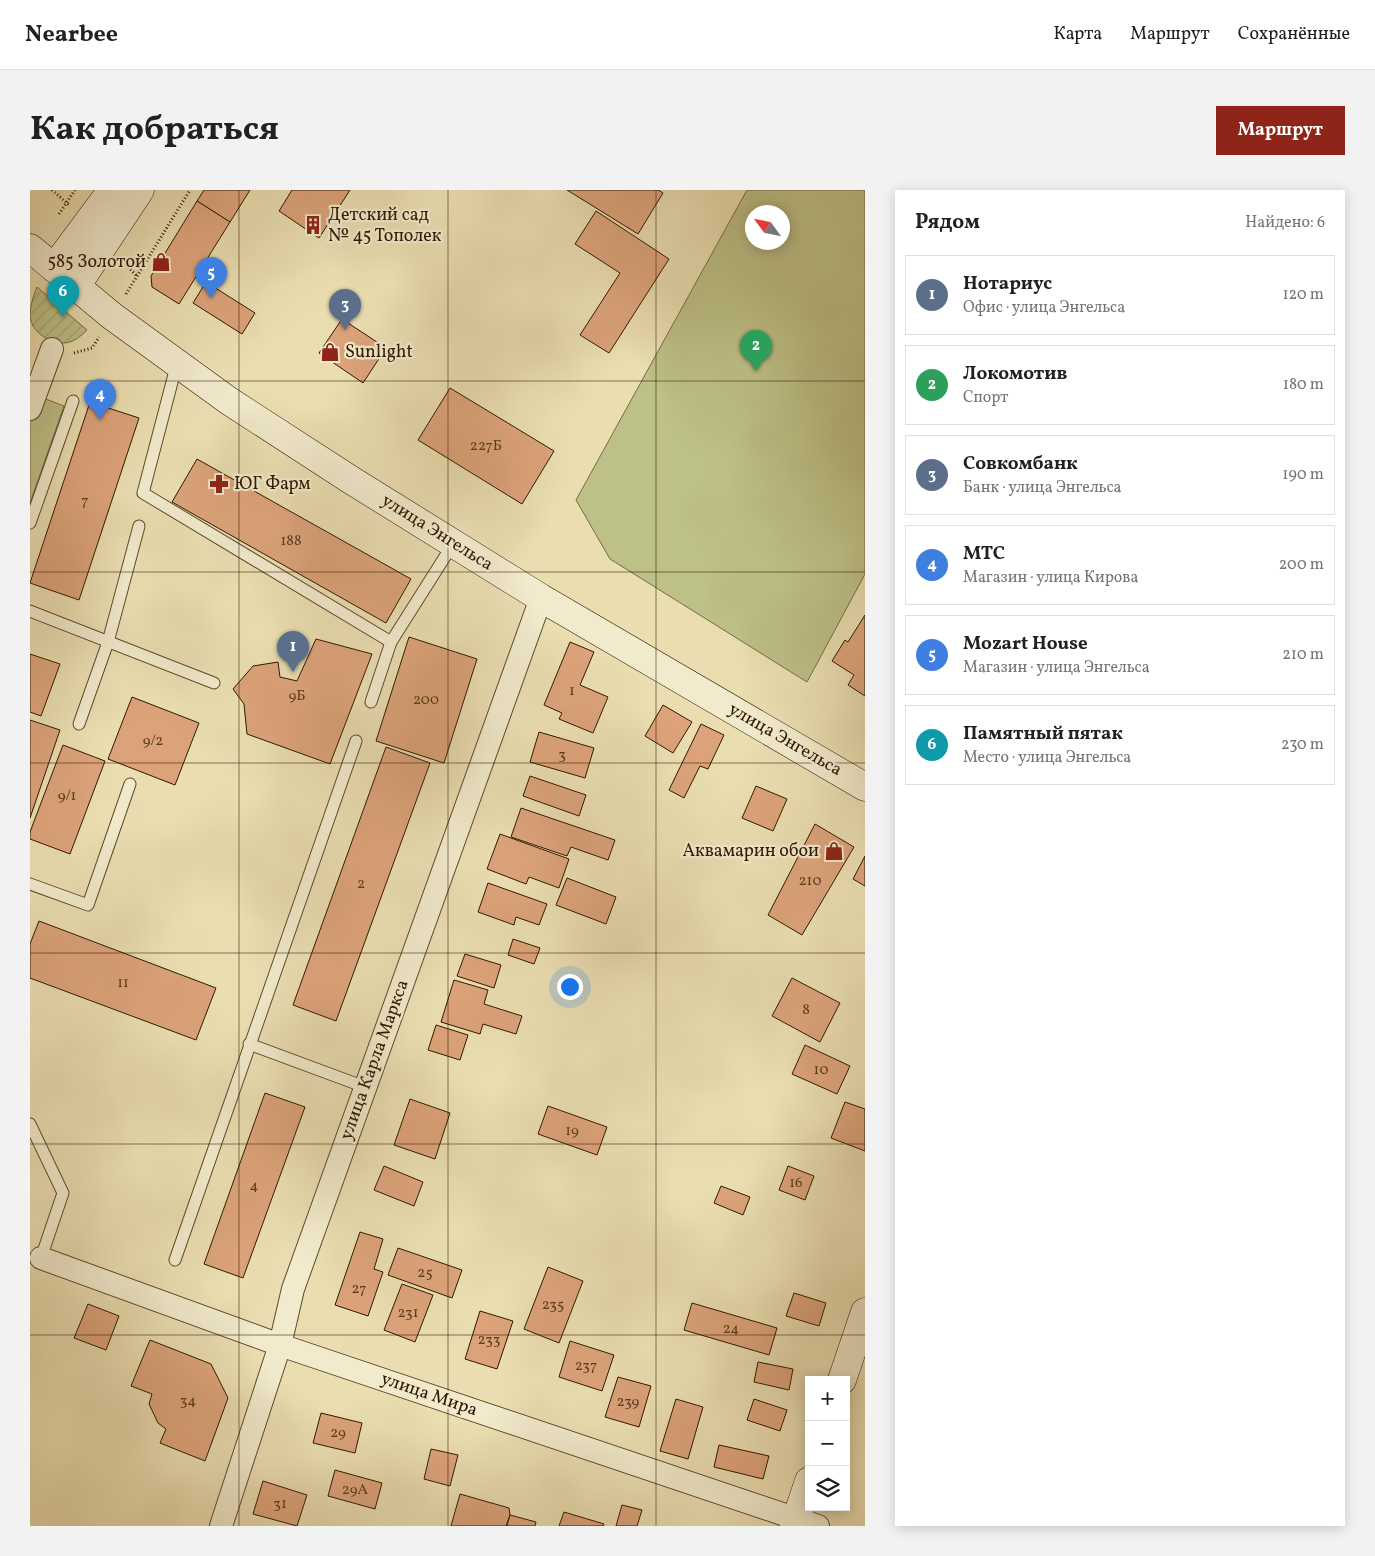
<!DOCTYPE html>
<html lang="ru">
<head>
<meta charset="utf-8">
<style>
	:root { --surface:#fff; --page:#f2f2f2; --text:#202124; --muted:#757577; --line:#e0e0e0; --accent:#8f2418 }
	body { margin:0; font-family:Vollkorn,serif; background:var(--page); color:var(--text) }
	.controls { position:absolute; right:15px; bottom:15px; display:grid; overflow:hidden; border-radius:0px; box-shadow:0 2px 12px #0003 }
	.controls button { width:45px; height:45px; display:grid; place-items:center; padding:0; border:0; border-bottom:1px solid var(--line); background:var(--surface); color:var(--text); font:25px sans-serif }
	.compass { position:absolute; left:715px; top:15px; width:45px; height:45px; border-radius:50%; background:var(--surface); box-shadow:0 2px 12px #0003; rotate:303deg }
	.you { position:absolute; left:539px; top:796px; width:18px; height:18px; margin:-12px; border:4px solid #fff; border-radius:50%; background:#1a73e8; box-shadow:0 0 0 8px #1a73e833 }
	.badge { display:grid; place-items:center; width:32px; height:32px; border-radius:50%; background:var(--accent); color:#fff; font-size:16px; font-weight:700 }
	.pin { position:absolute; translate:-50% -41px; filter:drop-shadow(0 1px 2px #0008) }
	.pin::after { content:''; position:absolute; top:26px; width:18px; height:15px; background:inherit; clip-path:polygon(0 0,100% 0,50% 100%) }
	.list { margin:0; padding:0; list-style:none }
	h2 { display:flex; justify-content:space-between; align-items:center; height:65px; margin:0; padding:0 20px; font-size:21px }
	h2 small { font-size:16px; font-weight:400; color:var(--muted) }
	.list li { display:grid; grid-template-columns:32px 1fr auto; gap:15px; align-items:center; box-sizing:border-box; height:80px; margin:0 10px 10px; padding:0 10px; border:1px solid var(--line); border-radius:0px }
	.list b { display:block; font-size:19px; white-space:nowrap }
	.list p { margin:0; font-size:16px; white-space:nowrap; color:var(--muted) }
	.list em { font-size:16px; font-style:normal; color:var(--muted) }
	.icon { flex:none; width:28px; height:28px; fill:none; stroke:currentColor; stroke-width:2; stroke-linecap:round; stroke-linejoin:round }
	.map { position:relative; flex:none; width:835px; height:1336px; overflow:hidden; border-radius:0px }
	header { display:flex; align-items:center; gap:30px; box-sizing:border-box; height:70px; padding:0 25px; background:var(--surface); border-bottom:1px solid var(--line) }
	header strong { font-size:24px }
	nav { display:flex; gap:28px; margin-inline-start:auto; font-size:18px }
	.intro { display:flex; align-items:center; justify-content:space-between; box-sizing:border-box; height:120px; padding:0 30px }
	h1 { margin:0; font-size:35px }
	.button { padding:12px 22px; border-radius:0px; background:var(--accent); color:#fff; font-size:18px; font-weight:700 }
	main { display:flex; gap:30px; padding:0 30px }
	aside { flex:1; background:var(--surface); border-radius:0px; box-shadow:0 2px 12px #0003 }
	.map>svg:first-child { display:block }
</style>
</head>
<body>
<header>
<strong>Nearbee</strong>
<nav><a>Карта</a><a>Маршрут</a><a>Сохранённые</a></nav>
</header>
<div class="intro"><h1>Как добраться</h1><a class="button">Маршрут</a></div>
<main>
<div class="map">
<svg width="835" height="1336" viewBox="0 0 835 1336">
	<defs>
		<pattern id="garden-furrows" width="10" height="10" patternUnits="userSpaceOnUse" patternTransform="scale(1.25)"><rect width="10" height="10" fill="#bdc087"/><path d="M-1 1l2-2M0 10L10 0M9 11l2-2" fill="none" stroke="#a3a473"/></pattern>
	</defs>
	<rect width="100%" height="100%" fill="#eadeb1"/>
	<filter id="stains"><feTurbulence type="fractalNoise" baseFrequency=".004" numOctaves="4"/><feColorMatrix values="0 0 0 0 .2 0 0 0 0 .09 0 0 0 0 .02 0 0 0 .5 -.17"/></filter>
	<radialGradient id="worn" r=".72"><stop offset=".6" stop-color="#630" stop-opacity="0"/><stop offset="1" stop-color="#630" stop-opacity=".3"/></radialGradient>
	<g fill="#bdc087" stroke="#766c44" fill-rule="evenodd">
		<path d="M717,0h118v384l-58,108 -197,-123 -34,-59zM722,22h30v30h-30z"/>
		<path d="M0,203l34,13 -34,97z"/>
	</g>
	<path fill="url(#garden-furrows)" stroke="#766c44" d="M7,97l50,43c-6,6 -14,13 -23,13 -14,1 -32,-11 -34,-26 0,-11 3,-20 7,-30z"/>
	<g fill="#dca37a" stroke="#301800">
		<path d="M174,0h46l-20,32 -33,-21z"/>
		<path d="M262,0h58l-31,48 -40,-27z"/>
		<path d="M537,0h91l5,3 -25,41z"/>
		<path d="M167,11l33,21 -51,82 -27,-17 -1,-11z"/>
		<path d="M566,21l73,48 -60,94 -29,-18 40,-62 -45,-29z"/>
		<path d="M176,92l49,31 -13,21 -49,-31z"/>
		<path d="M312,129l44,29 -23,35 -44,-30z"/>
		<path d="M420,198l104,63 -32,53 -104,-64z"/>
		<path d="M60,212l49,16 -60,182 -49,-17z"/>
		<path d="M167,269l214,120 -25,44 -214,-121z"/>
		<path d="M835,425v81l-17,-11 6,-10 -22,-14 13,-21 3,2z"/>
		<path d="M379,447l68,22 -33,104 -68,-22z"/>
		<path d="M286,449l56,15 -42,110 -83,-30 -3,-30 -11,-15 20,-23 25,-4 2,15 17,4z"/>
		<path d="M540,452l24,10 -14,33 28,12 -15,36 -34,-14 3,-6 -18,-8z"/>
		<path d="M0,464l30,10 -19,52 -11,-4z"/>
		<path d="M102,507l67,26 -24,62 -67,-26z"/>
		<path d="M633,515l29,17 -19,31 -28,-17z"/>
		<path d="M0,530l30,10 -30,88z"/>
		<path d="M671,534l23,11 -16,34 -8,-3 -16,32 -15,-8z"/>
		<path d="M509,542l55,16 -9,30 -55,-16z"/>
		<path d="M33,555l42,16 -35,93 -40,-15v-7z"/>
		<path d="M356,557l44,16 -94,258 -43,-16z"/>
		<path d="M500,586l56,19 -7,21 -56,-20z"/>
		<path d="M726,596l31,13 -14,32 -31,-13z"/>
		<path d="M491,618l94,32 -7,20 -37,-13 -4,9 -56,-19z"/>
		<path d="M785,634l39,23 -52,88 -34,-20z"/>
		<path d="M470,644l69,25 -10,29 -30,-11 -3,7 -39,-15z"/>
		<path d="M835,666v30l-12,-7z"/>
		<path d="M537,688l49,19 -10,27 -50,-19z"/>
		<path d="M458,693l59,21 -8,21 -23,-8 -2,8 -36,-13z"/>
		<path d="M9,731l177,67 -20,52 -166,-62v-34z"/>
		<path d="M483,749l27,9 -6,16 -26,-9z"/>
		<path d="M435,764l36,11 -7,23 -37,-12z"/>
		<path d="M762,788l48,25 -20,39 -48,-26z"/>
		<path d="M424,790l34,10 -4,14 38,12 -6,18 -33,-10 -3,10 -39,-12z"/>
		<path d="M406,835l32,10 -8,25 -32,-10z"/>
		<path d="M775,855l45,21 -13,28 -45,-20z"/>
		<path d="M235,903l40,14 -62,171 -39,-14z"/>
		<path d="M380,909l40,14 -15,46 -41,-14z"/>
		<path d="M815,912l20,7v42l-34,-13z"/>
		<path d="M518,916l59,21 -10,28 -59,-21z"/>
		<path d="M354,976l39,16 -9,24 -40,-16z"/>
		<path d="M758,976l26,10 -9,24 -26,-10z"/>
		<path d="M691,996l29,11 -7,18 -29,-12z"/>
		<path d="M330,1042l23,7 -9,30 9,3 -15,44 -33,-11z"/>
		<path d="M368,1058l64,22 -10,28 -64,-23z"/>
		<path d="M518,1077l35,14 -24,62 -35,-14z"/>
		<path d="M372,1094l31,11 -18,47 -31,-12z"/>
		<path d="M764,1103l32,10 -7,23 -33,-10z"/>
		<path d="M662,1113l85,25 -8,27 -85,-25z"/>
		<path d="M58,1114l31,12 -13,34 -32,-12z"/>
		<path d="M450,1121l33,10 -16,48 -32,-10z"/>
		<path d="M120,1150l61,24 17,34 -23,63 -45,-18 6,-14 -8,-6 -9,-19 3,-10 -21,-8z"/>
		<path d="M540,1151l44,14 -12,36 -43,-14z"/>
		<path d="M728,1172l35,7 -4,21 -35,-8z"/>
		<path d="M588,1187l33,9 -12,41 -34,-10z"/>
		<path d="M646,1209l27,8 -15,52 -28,-8z"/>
		<path d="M724,1209l33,11 -7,21 -33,-11z"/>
		<path d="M291,1223l41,10 -7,30 -42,-10z"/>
		<path d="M689,1255l50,11 -6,23 -49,-12z"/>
		<path d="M401,1259l27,6 -8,31 -26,-7z"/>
		<path d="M305,1280l47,13 -7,26 -47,-13z"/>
		<path d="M233,1291l44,14 -10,31 -44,-12z"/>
		<path d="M430,1304l49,14 1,7 -4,11h-55z"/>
		<path d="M592,1315l20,5 -5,16h-21z"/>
		<path d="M534,1322l40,12 -1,2h-44z"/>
		<path d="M480,1325l26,7 -1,4h-28z"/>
	</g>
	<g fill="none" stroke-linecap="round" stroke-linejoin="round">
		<g stroke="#5e4a2c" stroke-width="13">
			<g id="lane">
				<path d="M147,173l-34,130 248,149"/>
				<path d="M0,333l43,-122"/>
				<path d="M0,421l184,72"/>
				<path d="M341,512l20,-60 62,-98"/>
				<path d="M49,534l29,-82 31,-116"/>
				<path d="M0,694l58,21 42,-121"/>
				<path d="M219,854l116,43"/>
				<path d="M0,934l33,69 -22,65"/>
				<path d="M145,1070l181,-519"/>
			</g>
		</g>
		<g stroke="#5e4a2c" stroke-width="24">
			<g id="street">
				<path d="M0,219l22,-60"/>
				<path d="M11,1068l239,87 538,181"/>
				<path d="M191,1336l59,-181 13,-56 248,-691"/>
			</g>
		</g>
		<g stroke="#301800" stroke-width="29">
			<g id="secondary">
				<path d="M0,58l82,68 117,85 122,79 190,118 324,189"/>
				<path d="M24,78l58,-78"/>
				<path d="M47,95l63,-95"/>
				<path d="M812,1190l23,-68"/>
				<path d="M764,1336l15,-45"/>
			</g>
		</g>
		<g stroke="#301800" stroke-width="3" stroke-dasharray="1 2.5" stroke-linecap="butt">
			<path d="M22,0l17,15"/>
			<path d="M29,24l16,-24"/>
			<path d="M93,72l14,14"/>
			<path d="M96,104l64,-104"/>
			<path d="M44,163l18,-5 7,-11"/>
		</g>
		<use href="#lane" stroke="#f1eacc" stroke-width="11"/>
		<use href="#street" stroke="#f1eacc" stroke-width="22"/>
		<use href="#secondary" stroke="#f1eacc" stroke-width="28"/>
	</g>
	<path fill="none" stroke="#301800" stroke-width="1" stroke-opacity="0.55" d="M209,0v1336M418,0v1336M626,0v1336M0,191h835M0,382h835M0,573h835M0,763h835M0,954h835M0,1145h835"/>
	<defs>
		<g id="building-bare" transform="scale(1.5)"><path d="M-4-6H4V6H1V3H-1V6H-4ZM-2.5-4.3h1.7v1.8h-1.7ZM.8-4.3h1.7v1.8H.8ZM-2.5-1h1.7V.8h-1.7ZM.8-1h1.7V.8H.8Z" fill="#8f2418" stroke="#f1eacc" stroke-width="2.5" paint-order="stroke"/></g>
		<g id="shop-bare" transform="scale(1.5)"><path d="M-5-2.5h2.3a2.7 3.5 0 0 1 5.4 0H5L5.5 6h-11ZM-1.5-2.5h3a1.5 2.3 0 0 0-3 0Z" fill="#8f2418" stroke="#f1eacc" stroke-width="2.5" paint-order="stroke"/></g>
		<g id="pharmacy-bare" transform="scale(1.5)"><path d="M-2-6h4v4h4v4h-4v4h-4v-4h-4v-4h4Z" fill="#8f2418" stroke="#f1eacc" stroke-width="2.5" paint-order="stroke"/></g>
	</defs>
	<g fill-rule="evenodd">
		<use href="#building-bare" x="283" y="35"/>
		<use href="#shop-bare" x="131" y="72"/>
		<use href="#shop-bare" x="300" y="162"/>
		<use href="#pharmacy-bare" x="189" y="294"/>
		<use href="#shop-bare" x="804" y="661"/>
	</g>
	<g text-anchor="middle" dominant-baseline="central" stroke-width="4.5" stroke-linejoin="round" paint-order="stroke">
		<g font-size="15" fill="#5b3b1e">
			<text x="456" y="256">227Б</text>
			<text x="55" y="311">7</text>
			<text x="261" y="351">188</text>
			<text x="542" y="501">1</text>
			<text x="267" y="506">9Б</text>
			<text x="396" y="510">200</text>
			<text x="123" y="551">9/2</text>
			<text x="532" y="565">3</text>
			<text x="37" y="606">9/1</text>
			<text x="780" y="691">210</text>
			<text x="331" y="694">2</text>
			<text x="93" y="793">11</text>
			<text x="776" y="820">8</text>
			<text x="791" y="880">10</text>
			<text x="542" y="941">19</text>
			<text x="766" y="993">16</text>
			<text x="224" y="996">4</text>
			<text x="395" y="1083">25</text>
			<text x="329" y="1099">27</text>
			<text x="523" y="1115">235</text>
			<text x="378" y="1123">231</text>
			<text x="701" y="1139">24</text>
			<text x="459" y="1150">233</text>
			<text x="556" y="1176">237</text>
			<text x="158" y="1211">34</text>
			<text x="598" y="1212">239</text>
			<text x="308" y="1243">29</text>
			<text x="325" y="1300">29А</text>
			<text x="250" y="1314">31</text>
		</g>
		<g font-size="18" fill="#301800" stroke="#f1eacc" text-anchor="start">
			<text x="298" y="25">Детский сад<tspan x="298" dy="21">№ 45 Тополек</tspan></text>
			<text x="116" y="72" text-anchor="end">585 Золотой</text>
			<text x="315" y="162">Sunlight</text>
			<text x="204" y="294">ЮГ Фарм</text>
			<text x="789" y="661" text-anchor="end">Аквамарин обои</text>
		</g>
		<g font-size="18" fill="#301800" stroke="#f1eacc">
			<text transform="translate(407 343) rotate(32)">улица Энгельса</text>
			<text transform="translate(755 550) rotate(30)">улица Энгельса</text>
			<text transform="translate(345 870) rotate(-70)">улица Карла Маркса</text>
			<text transform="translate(399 1205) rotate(19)">улица Мира</text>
		</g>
	</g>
	<rect width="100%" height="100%" filter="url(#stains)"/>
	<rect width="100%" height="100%" fill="url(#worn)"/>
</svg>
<div class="controls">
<button>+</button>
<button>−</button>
<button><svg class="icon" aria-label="layers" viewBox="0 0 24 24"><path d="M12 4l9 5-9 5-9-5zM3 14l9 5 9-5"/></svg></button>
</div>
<svg class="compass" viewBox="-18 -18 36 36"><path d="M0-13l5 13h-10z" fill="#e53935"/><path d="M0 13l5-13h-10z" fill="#757577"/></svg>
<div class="you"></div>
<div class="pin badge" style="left:263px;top:482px;background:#5c6f8a">1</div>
<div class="pin badge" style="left:726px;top:181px;background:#2e9e5b">2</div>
<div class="pin badge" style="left:315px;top:140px;background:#5c6f8a">3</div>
<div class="pin badge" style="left:70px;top:230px;background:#3f7fe0">4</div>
<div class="pin badge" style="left:181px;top:108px;background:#3f7fe0">5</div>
<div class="pin badge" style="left:33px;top:127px;background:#0f9aa8">6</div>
</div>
<aside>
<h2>Рядом<small>Найдено: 6</small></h2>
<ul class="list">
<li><span class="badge" style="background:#5c6f8a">1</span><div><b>Нотариус</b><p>Офис · улица Энгельса</p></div><em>120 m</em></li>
<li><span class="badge" style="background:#2e9e5b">2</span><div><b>Локомотив</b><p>Спорт</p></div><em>180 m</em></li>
<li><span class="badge" style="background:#5c6f8a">3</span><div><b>Совкомбанк</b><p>Банк · улица Энгельса</p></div><em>190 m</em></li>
<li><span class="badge" style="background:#3f7fe0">4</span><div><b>МТС</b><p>Магазин · улица Кирова</p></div><em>200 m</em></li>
<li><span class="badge" style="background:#3f7fe0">5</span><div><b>Mozart House</b><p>Магазин · улица Энгельса</p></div><em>210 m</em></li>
<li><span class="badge" style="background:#0f9aa8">6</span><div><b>Памятный пятак</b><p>Место · улица Энгельса</p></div><em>230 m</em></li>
</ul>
</aside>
</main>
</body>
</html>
